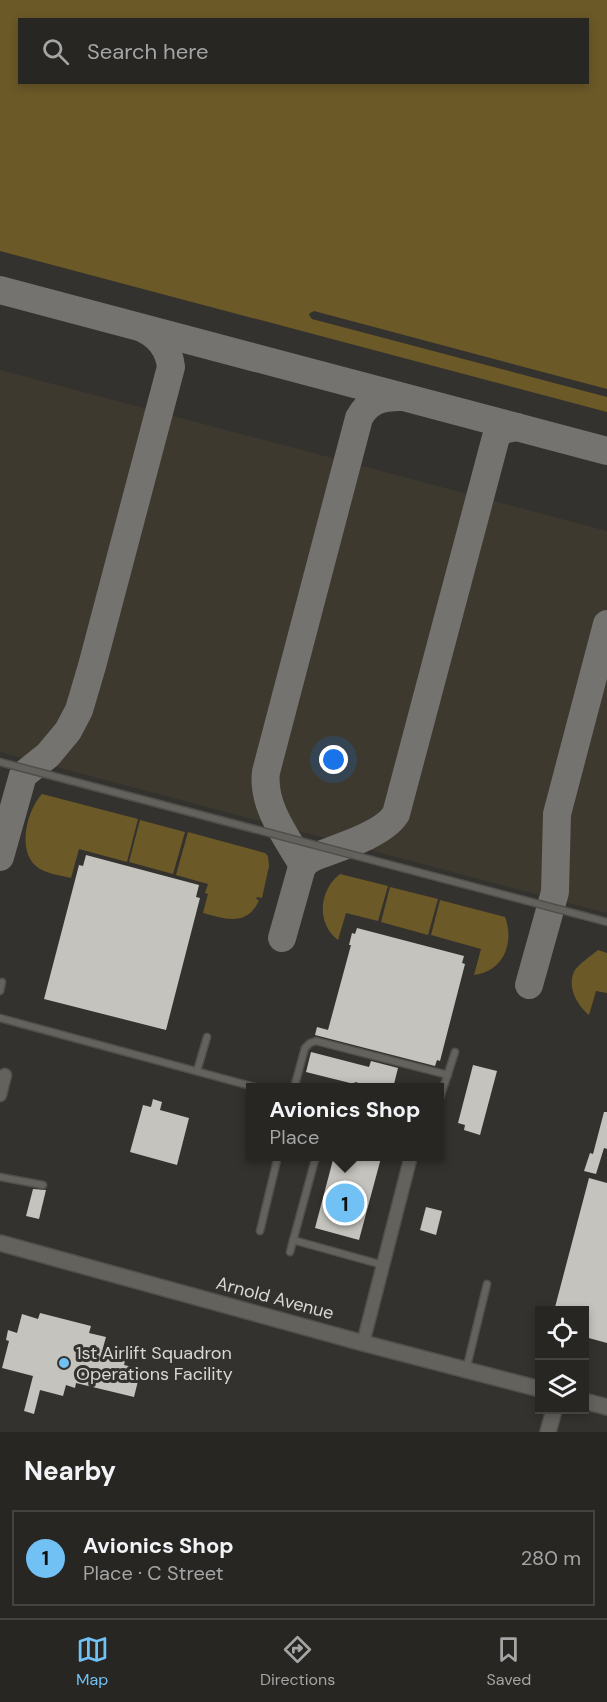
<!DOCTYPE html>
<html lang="en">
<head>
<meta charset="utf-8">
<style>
	:root { --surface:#272622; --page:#33322f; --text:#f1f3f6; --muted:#a4a5a5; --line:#434340; --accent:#72c1f5 }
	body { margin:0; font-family:"DM Sans",sans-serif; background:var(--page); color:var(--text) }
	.controls { position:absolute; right:18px; bottom:18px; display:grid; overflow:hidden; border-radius:0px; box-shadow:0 3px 9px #0003 }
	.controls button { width:54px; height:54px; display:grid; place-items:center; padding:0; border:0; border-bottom:2px solid var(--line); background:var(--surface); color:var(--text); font:30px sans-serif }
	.you { position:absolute; left:334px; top:760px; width:21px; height:21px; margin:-15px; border:4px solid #fff; border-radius:50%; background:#1a73e8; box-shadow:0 0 0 9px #1a73e833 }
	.badge { display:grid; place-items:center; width:39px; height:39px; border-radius:50%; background:var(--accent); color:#111; font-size:20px; font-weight:700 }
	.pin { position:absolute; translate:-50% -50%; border:3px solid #fff; box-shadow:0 2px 6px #0006 }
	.popup { position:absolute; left:246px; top:1083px; width:198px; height:78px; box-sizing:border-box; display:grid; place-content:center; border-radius:0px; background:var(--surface); filter:drop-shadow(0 2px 4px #0005); font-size:20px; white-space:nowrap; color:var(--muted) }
	.popup b { font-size:22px; color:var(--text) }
	.popup::after { content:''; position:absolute; left:50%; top:100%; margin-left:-12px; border:12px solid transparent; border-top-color:var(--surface) }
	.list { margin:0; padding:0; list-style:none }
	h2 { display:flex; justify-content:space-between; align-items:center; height:78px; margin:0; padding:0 24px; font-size:26px }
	h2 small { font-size:20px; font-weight:400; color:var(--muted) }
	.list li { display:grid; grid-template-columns:39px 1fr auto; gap:18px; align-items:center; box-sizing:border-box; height:96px; margin:0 12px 12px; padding:0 12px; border:2px solid var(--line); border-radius:0px }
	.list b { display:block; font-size:22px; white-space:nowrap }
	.list p { margin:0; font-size:20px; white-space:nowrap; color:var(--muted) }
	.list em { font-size:20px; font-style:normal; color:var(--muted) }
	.icon { flex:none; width:33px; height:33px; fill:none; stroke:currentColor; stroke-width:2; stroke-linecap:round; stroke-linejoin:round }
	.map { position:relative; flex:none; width:607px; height:1432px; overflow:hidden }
	.search { position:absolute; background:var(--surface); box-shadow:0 3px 9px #0003; left:18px; right:18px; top:18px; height:66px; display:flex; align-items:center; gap:15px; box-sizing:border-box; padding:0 21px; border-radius:0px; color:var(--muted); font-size:22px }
	.sheet { height:186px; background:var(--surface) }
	nav { display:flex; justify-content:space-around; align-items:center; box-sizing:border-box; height:84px; border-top:2px solid var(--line); background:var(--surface); font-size:16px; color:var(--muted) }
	nav a { display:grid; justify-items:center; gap:3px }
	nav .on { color:var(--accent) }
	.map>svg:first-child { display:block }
</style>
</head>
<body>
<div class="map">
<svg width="607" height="1432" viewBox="0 0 607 1432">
	<rect width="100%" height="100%" fill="#34322e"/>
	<path fill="#3d392f" d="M0,370l607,161v382l-607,-161z"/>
	<g fill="#6b5927" fill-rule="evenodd">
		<path d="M0,0h607v389l-293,-78 -4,2 -1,2 3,4 295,78v15l-607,-161zM20,20h568v62h-568z"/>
		<path d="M42,794l96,25 -11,43 -48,-13 -8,29c-11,-3 -26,-4 -35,-12 -19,-16 -9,-56 6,-72z"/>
		<path d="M140,820l45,12 -12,42 -44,-12z"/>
		<path d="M188,832l77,21 3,3 1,10 -7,32 -5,-1 -1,2 3,1c-11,27 -34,19 -56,13l5,-19 -3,-1 3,-9 -32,-9z"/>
		<path d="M340,874l48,12 -10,35 -32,-8 -8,27c-22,-17 -19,-50 2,-66z"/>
		<path d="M390,887l48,12 -10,36 -47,-13z"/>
		<path d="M440,900l65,17c10,26 -2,55 -31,58l7,-26 -50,-14z"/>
		<path d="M598,950l9,3v40l-11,-2 -7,24c-12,-10 -23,-29 -14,-45 5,-7 16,-14 23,-20z"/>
	</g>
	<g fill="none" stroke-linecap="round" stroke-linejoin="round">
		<g stroke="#757370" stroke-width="28">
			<path d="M0,290l607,161"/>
			<path d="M0,857l23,-82 25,-20 20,-24 11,-21 13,-44 79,-299c-2,-17 -10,-30 -27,-38"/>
			<path d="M302,867l-1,-5c-16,-27 -39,-57 -35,-90l93,-354c9,-17 22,-21 41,-21"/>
			<path d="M282,938l20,-71 5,-6 7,-4c23,-9 69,-22 82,-43l100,-377 6,-7 15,-3"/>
			<path d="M529,985l26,-93 2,-78 50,-190"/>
		</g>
	</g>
	<g fill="#c5c3bd">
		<path d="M86,855l113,30 -3,12 4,1 -34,132 -122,-31 35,-134 4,1z"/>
		<path d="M357,928l107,28 -2,7 3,1 -25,97 -3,-1 -2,6 -120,-31 2,-8 11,3 23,-85h-2l3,-12 3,1z"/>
		<path d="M311,1052l58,15 2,-6 27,7 -5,20h-16l-22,-6 -1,2 -48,-12z"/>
		<path d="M473,1065l24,6 -17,64 -16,-5 1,-5 -7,-2z"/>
		<path d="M153,1099l9,3 -2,8 29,8 -12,47 -47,-13 13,-47 8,2z"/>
		<path d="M604,1112h3v37l-3,-1 -8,26 -12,-3 6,-18 3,1z"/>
		<path d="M334,1156h40l7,2 -22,82 -44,-12z"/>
		<path d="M589,1178l18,5v160l-22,-6v-26h-31z"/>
		<path d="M33,1189l13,1 -7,29 -13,-3z"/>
		<path d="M426,1207l16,4 -6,24 -16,-5z"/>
		<path d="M40,1313l51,13 -2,7 17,4 -5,18 24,6 -1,4 17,4 -7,28 -58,-14 -1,5 -9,-3 -3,11 -23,-6 -6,24 -10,-3 9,-35 -31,-8 7,-27 -3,-1 2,-10 9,3 5,-19 16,5z"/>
	</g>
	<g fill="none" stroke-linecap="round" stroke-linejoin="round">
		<g stroke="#514f4b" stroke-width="9">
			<g id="service">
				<path d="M0,762l607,160"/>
				<path d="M0,991l2,-9"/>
				<path d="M0,1018l258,70"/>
				<path d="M197,1071l10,-34"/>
				<path d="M294,1088l11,-40 5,-5 6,-2 132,34"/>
				<path d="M440,1098l15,-46"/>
				<path d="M0,1177l43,8"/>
				<path d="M260,1231l18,-75"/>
				<path d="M293,1240l90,25"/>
				<path d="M290,1252l26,-96"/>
				<path d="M466,1370l21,-86"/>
			</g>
		</g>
		<g stroke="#514f4b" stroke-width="15">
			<g id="minor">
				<path d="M0,1095l5,-20"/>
				<path d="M363,1343l48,-187"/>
			</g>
		</g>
		<g stroke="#514f4b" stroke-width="18">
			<g id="tertiary">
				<path d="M0,1243l363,100 177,46"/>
				<path d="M584,1401l23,6"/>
				<path d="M548,1432l6,-22"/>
			</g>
		</g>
		<use href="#service" stroke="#64625d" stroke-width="6"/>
		<use href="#minor" stroke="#64625d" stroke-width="12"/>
		<use href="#tertiary" stroke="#64625d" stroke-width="15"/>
	</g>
	<circle fill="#72c1f5" stroke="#34322e" stroke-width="2" cx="64" cy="1363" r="6"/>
	<g text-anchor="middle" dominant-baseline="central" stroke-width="6" stroke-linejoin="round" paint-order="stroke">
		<g font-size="18" fill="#d9d8d5" stroke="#34322e">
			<text transform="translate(275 1298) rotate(15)">Arnold Avenue</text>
		</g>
		<g font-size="18" fill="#d9d8d5" stroke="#34322e" text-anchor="start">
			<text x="76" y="1353">1st Airlift Squadron<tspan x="76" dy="21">Operations Facility</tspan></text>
		</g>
	</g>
</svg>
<div class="controls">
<button><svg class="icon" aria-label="locate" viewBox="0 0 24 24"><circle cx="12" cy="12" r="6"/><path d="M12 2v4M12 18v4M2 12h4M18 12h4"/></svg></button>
<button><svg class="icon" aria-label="layers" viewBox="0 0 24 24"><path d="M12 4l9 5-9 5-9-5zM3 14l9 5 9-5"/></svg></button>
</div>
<div class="you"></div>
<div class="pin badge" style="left:345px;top:1203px">1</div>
<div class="popup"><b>Avionics Shop</b>Place</div>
<div class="search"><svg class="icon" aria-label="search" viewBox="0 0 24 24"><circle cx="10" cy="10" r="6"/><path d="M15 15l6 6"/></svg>Search here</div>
</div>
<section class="sheet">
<h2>Nearby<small></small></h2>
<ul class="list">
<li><span class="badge">1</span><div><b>Avionics Shop</b><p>Place · C Street</p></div><em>280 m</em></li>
</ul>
</section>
<nav>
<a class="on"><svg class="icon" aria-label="map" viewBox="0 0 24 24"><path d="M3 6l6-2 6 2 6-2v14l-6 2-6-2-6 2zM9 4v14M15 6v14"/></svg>Map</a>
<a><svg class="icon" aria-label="directions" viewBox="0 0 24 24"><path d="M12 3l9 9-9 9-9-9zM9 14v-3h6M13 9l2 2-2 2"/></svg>Directions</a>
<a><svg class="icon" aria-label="saved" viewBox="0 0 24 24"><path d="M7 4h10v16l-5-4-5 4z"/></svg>Saved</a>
</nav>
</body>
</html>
